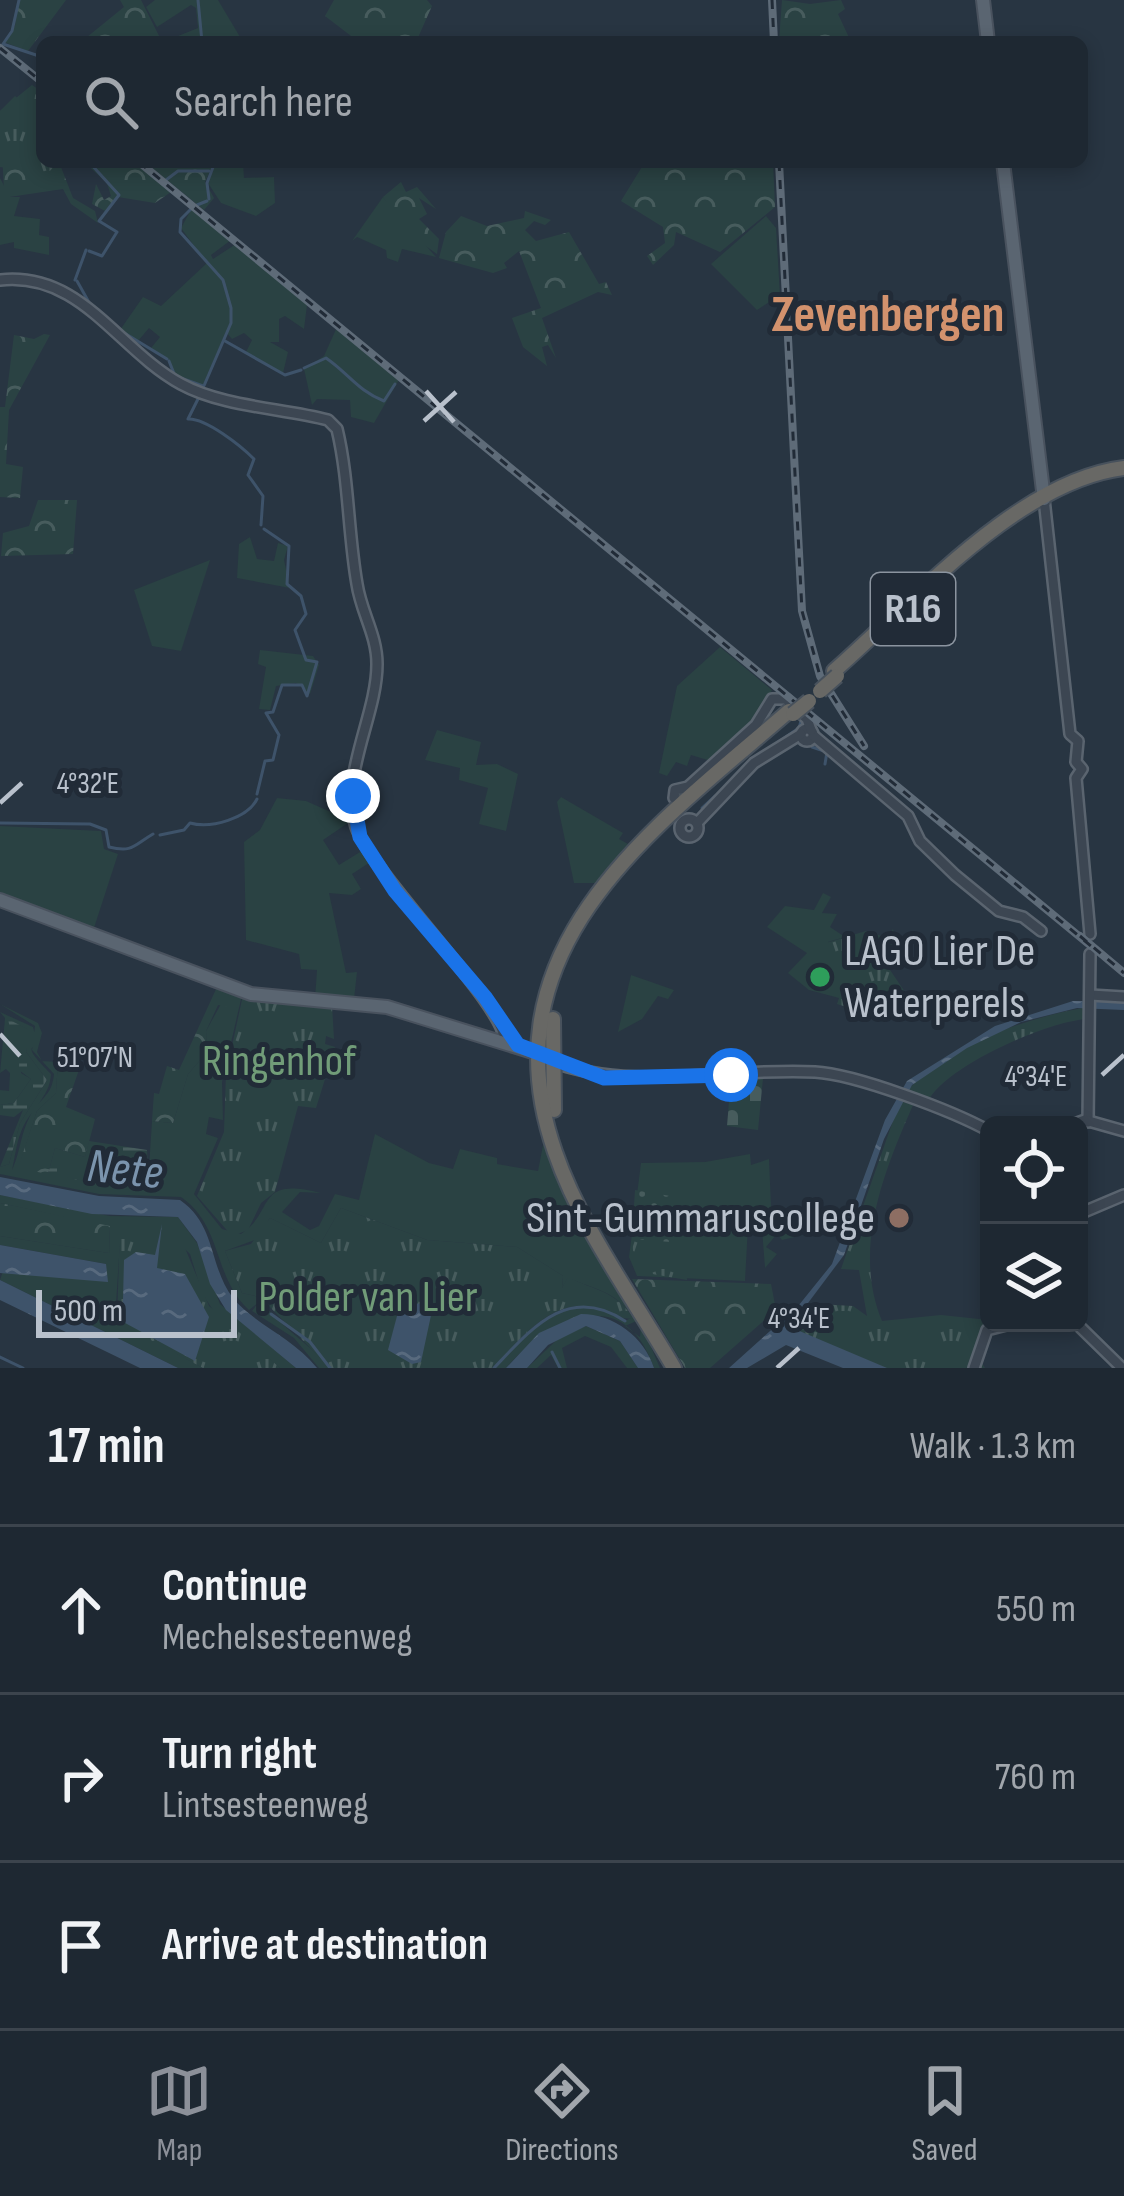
<!DOCTYPE html>
<html lang="en">
<head>
<meta charset="utf-8">
<style>
	:root { --surface:#1e2832; --page:#26303a; --text:#f1f3f6; --muted:#a1a6ac; --line:#3c444d; --accent:#8c9099 }
	body { margin:0; font-family:"Sofia Sans Condensed",sans-serif; background:var(--page); color:var(--text) }
	.controls { position:absolute; right:36px; bottom:36px; display:grid; overflow:hidden; border-radius:18px; box-shadow:0 6px 18px #0003 }
	.controls button { width:108px; height:108px; display:grid; place-items:center; padding:0; border:0; border-bottom:3px solid var(--line); background:var(--surface); color:var(--text); font:60px sans-serif }
	.scale { position:absolute; left:36px; bottom:30px; width:201px; box-sizing:border-box; padding-left:12px; border:6px solid #b9c1cc; border-top:0; font-size:33px; line-height:42px; white-space:nowrap; color:#b9c1cc; -webkit-text-stroke:9px #212b37; paint-order:stroke }
	.stop { position:absolute; width:36px; height:36px; margin:-27px; border:9px solid #1a73e8; border-radius:50%; background:#fff }
	.stop.end { background:#1a73e8; border-color:#fff; box-shadow:0 3px 12px #0008 }
	.list { margin:0; padding:0; list-style:none }
	h2 { display:flex; justify-content:space-between; align-items:center; height:156px; margin:0; padding:0 48px; font-size:51px }
	h2 small { font-size:39px; font-weight:400; color:var(--muted) }
	.list li { display:grid; grid-template-columns:78px 1fr auto; gap:36px; align-items:center; box-sizing:border-box; height:168px; padding:0 48px; border-top:3px solid var(--line) }
	.list b { display:block; font-size:45px; white-space:nowrap }
	.list p { margin:0; font-size:39px; white-space:nowrap; color:var(--muted) }
	.list em { font-size:39px; font-style:normal; color:var(--muted) }
	.icon { flex:none; width:66px; height:66px; fill:none; stroke:currentColor; stroke-width:2; stroke-linecap:round; stroke-linejoin:round }
	.map { position:relative; flex:none; width:1124px; height:1368px; overflow:hidden }
	.search { position:absolute; background:var(--surface); box-shadow:0 6px 18px #0003; left:36px; right:36px; top:36px; height:132px; display:flex; align-items:center; gap:30px; box-sizing:border-box; padding:0 42px; border-radius:18px; color:var(--muted); font-size:45px }
	.sheet { height:660px; background:var(--surface) }
	nav { display:flex; justify-content:space-around; align-items:center; box-sizing:border-box; height:168px; border-top:3px solid var(--line); background:var(--surface); font-size:33px; color:var(--muted) }
	nav a { display:grid; justify-items:center; gap:6px }
	nav .on { color:var(--accent) }
	.map>svg:first-child { display:block }
</style>
</head>
<body>
<div class="map">
<svg width="1124" height="1368" viewBox="0 0 1124 1368">
	<defs>
		<pattern id="forest-crowns" width="20" height="18" patternUnits="userSpaceOnUse" patternTransform="scale(3)"><rect width="20" height="18" fill="#2a4243"/><path d="M2 6a3 3 0 1 1 6 0M12 15a3 3 0 1 1 6 0" fill="none" stroke="#475c5d"/></pattern>
		<pattern id="wetland-marsh" width="20" height="14" patternUnits="userSpaceOnUse" patternTransform="scale(3)"><rect width="20" height="14" fill="#2a4243"/><path d="M1 5h8M5 5V1M11 12h8M15 12V8" fill="none" stroke="#475c5d"/></pattern>
		<pattern id="cemetery-stones" width="16" height="16" patternUnits="userSpaceOnUse" patternTransform="scale(3)"><rect width="16" height="16" fill="#2a4243"/><path d="M2 7V4a2 2 0 0 1 4 0v3zM10 15v-3a2 2 0 0 1 4 0v3z" fill="#475c5d"/></pattern>
		<pattern id="park-tufts" width="24" height="20" patternUnits="userSpaceOnUse" patternTransform="scale(3)"><rect width="24" height="20" fill="#2a4243"/><path d="M3 7l-1-3M5 7V3M7 7l1-3M15 17l-1-3M17 17v-4M19 17l1-3" fill="none" stroke="#475c5d"/></pattern>
		<pattern id="garden-dots" width="8" height="8" patternUnits="userSpaceOnUse" patternTransform="scale(3)"><rect width="8" height="8" fill="#2a4243"/><path d="M2 2h.1M6 6h.1" fill="none" stroke="#475c5d" stroke-width="1.8" stroke-linecap="round"/></pattern>
		<pattern id="water-ripples" width="26" height="14" patternUnits="userSpaceOnUse" patternTransform="scale(3)"><rect width="26" height="14" fill="#3e536a"/><path d="M2 4q2-2 4 0t4 0M15 11q2-2 4 0t4 0" fill="none" stroke="#586a7e"/></pattern>
	</defs>
	<rect width="100%" height="100%" fill="#283542"/>
	<g fill="#2a4243">
		<path d="M155,0h63l25,42h-80l35,-14 -2,-20 -5,-3 -34,22 -11,-20z"/>
		<path d="M216,162h27l1,16 30,-1 1,26 -19,13 -35,-13 -13,-20z"/>
		<path d="M0,178l10,19h10l-6,19 26,3 -1,16 10,2v18l-35,-7v-6l-14,3z"/>
		<path d="M383,197l53,60 -34,-8 -4,13 -11,-4 -1,-8 -29,-13 -5,4z"/>
		<path d="M192,208l39,32 -20,15 2,4 23,-15 71,61 -3,24 -19,-13 -6,3v23h-9l18,10 -5,21 -38,-19 7,-14 -8,-7 -12,6 -6,-7 -23,53 -28,-9 -6,-16 -18,-12 9,-11 -11,-9 -11,13 -18,-11 23,-33 18,9 46,-43 4,6 -30,-41z"/>
		<path d="M766,216l10,12 4,67 -23,15 -46,-46z"/>
		<path d="M337,327l63,51 -26,45 -23,-6 -1,-17 -33,-1 -5,6 -8,-36 20,-13z"/>
		<path d="M250,537l7,22 17,2 4,-18 10,3 -4,14 6,28 -53,-10 2,-34z"/>
		<path d="M210,560l-29,91 -29,-5 -18,-56z"/>
		<path d="M720,647l52,43 -15,29 -46,42 -20,-6 -4,11 -11,-4 -9,14 -8,-3 18,-87z"/>
		<path d="M260,650l53,6 6,9 -9,29 -14,-11 -20,3 -6,24 -11,-1 7,-42 -8,-3z"/>
		<path d="M437,730l44,12 -5,23 21,-1 21,10 -12,57 -27,-7 9,-36 -29,-8 1,-12 -35,-8z"/>
		<path d="M561,797l62,36 -4,6 9,5 -33,39h-21l-17,-81z"/>
		<path d="M277,798l29,3 45,20 -28,19 16,25 26,-16 7,12 -20,13 9,15 -9,6 -23,-2 17,80 11,-1 -3,27h-39l2,-29 -16,-1 -2,-15 -53,-14 -2,-98 16,-12z"/>
		<path d="M0,826l101,5 3,18 14,5 -25,77 -93,-35z"/>
		<path d="M823,893l8,4 -9,16 15,1 -7,13 15,10 -17,5 41,64 -60,-16 -21,-17 19,-20 -40,-26 18,-21 29,4z"/>
		<path d="M631,975l43,15 -6,9 -10,-3 -16,23 -24,13z"/>
		<path d="M222,1002l17,6 -17,74 1,38 -14,-3 -3,17 12,4 -24,56 28,35 19,5c35,-23 13,-58 80,-41l-21,-1 -18,20 28,18 9,-4 16,-32 24,6 16,-66 54,29 24,6 7,-20 37,9v6l41,7 7,-36 94,185 -14,6 15,11 1,-13 19,44h-6c-30,-87 -105,-50 -148,0h-12c36,-40 75,-84 131,-47l8,-4c-19,-27 -37,-27 -65,-39l-6,10 1,-12 -46,-29 -90,-7 -86,-32 -20,35 -51,-25 -13,21 -32,12 17,42 18,4c9,22 52,48 70,71h-11l-25,-30 -42,-27 6,-8 -9,7c-36,-32 -26,-84 -68,-113l-82,-3 -99,-20v-7l9,-3 11,-41 27,-43 -21,-28 2,-22 -15,-8 7,13 1,38 10,6 -17,24 -14,2v-15l9,1 1,-18 -4,-4 -6,4 5,-55 -5,-6 33,15c9,31 -18,10 18,47 -1,24 -22,36 -30,58 -5,12 -6,26 -9,38 9,-18 9,-45 24,-63 10,-13 16,-15 18,-33l-22,-24 3,-24 -35,-22 38,19 4,10 -5,19 5,9 16,1 -2,31 -19,18 -18,56 81,17 48,-1 4,-62 21,2 15,-49 19,-22 -1,-21z"/>
		<path d="M750,1154l1,11 18,-6 2,47h12l4,26 16,3 -21,5 -5,-6 -11,13 11,7 -12,14 -3,-39 -14,-3 -3,55 -108,-5 -8,-19 12,-94 64,-1z"/>
		<path d="M0,1195l110,21 68,1 19,26 23,61 76,64h-16l-64,-53 -14,-22 -12,-39 -29,-28 -40,2 -6,91 88,49h-25l-178,-88 3,-9 103,-7 -106,-19v-9l109,17 1,-26 -110,-24z"/>
		<path d="M586,1326l34,15 18,27h-11l-16,-21 -26,-11 -23,12 5,20h-9l-7,-13 -14,13h-10l34,-32z"/>
	</g>
	<g fill="url(#forest-crowns)">
		<path d="M18,0h48l-38,51 -24,-9 11,-16z"/>
		<path d="M120,0h21l21,42h-81l43,-35z"/>
		<path d="M334,0h93l5,6 -16,36h-57l-34,-26z"/>
		<path d="M782,0l28,4 31,-4 4,9 -7,5 13,28h-72z"/>
		<path d="M32,85l10,7v70h17l14,36 22,13 3,12 -27,-19 -8,-15 -54,8 -5,-7 -4,-79z"/>
		<path d="M84,162h50l37,30 -16,11 -37,-6 -11,15 -15,-8 4,-20 8,16 7,-4 -4,-13z"/>
		<path d="M145,162h69l-9,20 9,16 -10,12z"/>
		<path d="M645,162h128l2,45 -55,45 -44,-20 -2,13 -21,20 -6,-9 18,-13 -2,-16 -42,-26z"/>
		<path d="M401,182l5,10 11,-5 19,22 -17,-11 8,16 -8,5 20,20 -2,15 -25,-18 -29,-39z"/>
		<path d="M525,211l26,9 -6,5 -11,-4 -9,9 11,11 33,-9 30,52 7,-2 6,13 -14,-3 -56,26 14,40 -8,-13 -6,2 5,19 -24,-19 -11,-29 29,-10 -22,-57 -15,12 3,5 -14,5 -54,-15 7,-26 15,-16 26,10 37,-8z"/>
		<path d="M44,334l6,1 -41,75 -3,54 17,3 -3,31 -20,-1v-90h5l9,-72 20,4z"/>
		<path d="M38,500h39l-4,54 -72,2 2,-23 26,-7z"/>
		<path d="M218,985l24,9 -3,14 -21,-3 -12,26 1,21 -19,22 -15,49 -21,-2 2,-28 5,1 8,-28 12,4z"/>
		<path d="M70,1053l11,11 -15,43 29,12 -10,38 -30,-9 -7,26 -30,-6 19,-57 19,-18 2,-31z"/>
		<path d="M0,1203l110,23 -1,27 -109,-17z"/>
		<path d="M632,1279l139,5 5,26 -66,58h-25z"/>
	</g>
	<g fill="url(#wetland-marsh)">
		<path d="M8,1019l23,12 -5,21 21,28 -27,43 -11,41 -9,3 23,-57 -9,7 -14,-2v-10l14,-2 17,-24 -12,-9 1,-35 -9,-2z"/>
		<path d="M89,1141l58,9 2,34h-49l-52,-10 7,-26 30,9z"/>
	</g>
	<path fill="url(#cemetery-stones)" d="M731,1078h32l-5,52 -31,-4z"/>
	<g fill="url(#park-tufts)">
		<path d="M15,96l21,19 6,47 14,2 -7,8 -49,-5v-56z"/>
		<path d="M893,929l5,22 -8,19 17,25 -32,21 -38,-12 10,-29 -21,-32 40,-12 22,7z"/>
		<path d="M243,995l48,10 41,1 2,33 -8,-3 -1,8 10,3 -19,61 -18,-2 -23,86 -14,11 -13,27 -16,6 -35,-40 27,-64 2,-58z"/>
		<path d="M1083,1008l3,11c-39,3 -142,47 -159,84l-23,-9c43,-48 118,-75 179,-86z"/>
		<path d="M900,1101l13,4c-29,66 -61,144 -31,216l59,-6 47,5 -12,34 9,14h-99l-93,-39 25,-25 35,2 14,10 -8,-46 -18,-1z"/>
		<path d="M341,1208l86,32 90,7 46,29 -1,12 6,-11c27,14 47,13 65,41 -13,3 -22,-7 -35,-10 -46,-12 -77,30 -104,60h-164l-70,-71 -18,-4 -17,-42 26,-7 19,-26 51,25z"/>
		<path d="M163,1224l17,12 29,70 71,62h-77l-86,-46 3,-95z"/>
		<path d="M632,1239l39,3 1,18 13,2 2,18 -52,-9z"/>
	</g>
	<path fill="url(#garden-dots)" d="M635,1190l35,6 1,46 -39,-3z"/>
	<g fill="url(#water-ripples)">
		<path d="M1073,1001l51,1v8l-47,-2 -56,14 -54,26 -55,37 -28,54 -40,116 -54,72 97,41h-44l-57,-23 -39,23h-18l70,-63 33,-41 53,-144 22,-39 88,-55z"/>
		<path d="M0,1177l99,19 81,4c37,26 28,65 53,98 21,26 59,39 84,70h-21l-70,-58 -16,-26 -13,-42 -19,-25 -86,-3 -92,-19z"/>
		<path d="M162,1224l-5,44 28,6 24,43 -14,44 -79,-43 7,-17 1,-41 12,-8 19,3z"/>
		<path d="M0,1245l106,19 2,18 -108,-9z"/>
		<path d="M0,1280l178,88h-38l-140,-68z"/>
		<path d="M401,1301l32,5 -12,56 -9,2 -24,-14z"/>
		<path d="M581,1314c33,0 63,23 73,54h-16l-18,-27 -34,-15 -38,19 -21,23h-21l33,-35z"/>
	</g>
	<g fill="none" stroke-linecap="round" stroke-linejoin="round">
		<g stroke="#3e536a" stroke-width="3">
			<path d="M19,0l-7,31 -9,13 39,13"/>
			<path d="M198,0l4,42"/>
			<path d="M166,180l12,-9h31"/>
			<path d="M209,199l-2,-16 8,-21"/>
			<path d="M197,205l10,-4"/>
			<path d="M192,208l-11,11 -1,13 43,48 8,28v15l-28,65"/>
			<path d="M89,251l13,5 15,-24 -18,-11 20,-26 -30,-33"/>
			<path d="M75,280l11,-30"/>
			<path d="M77,281l14,25"/>
			<path d="M121,331l46,28"/>
			<path d="M225,341l60,34 16,-5"/>
			<path d="M169,361l6,15 28,10"/>
			<path d="M304,368l22,-10c22,15 32,33 58,43l11,-17"/>
			<path d="M199,397l-11,22c18,-1 53,27 66,40l-6,16 15,21 -2,29"/>
			<path d="M799,742l12,1"/>
			<path d="M812,747l15,5 -2,12"/>
			<path d="M765,751l34,-23 2,-7"/>
			<path d="M257,794l8,-33 8,-1 6,-25 -13,-22 7,-1 9,-27h20l5,11 10,-34 -11,-2 -11,-30 11,-16 -5,-18 -14,-12 2,-38 -25,-17"/>
			<path d="M702,808l13,-12"/>
			<path d="M0,823l90,1 16,6 3,17c24,6 25,-2 44,-13"/>
			<path d="M160,835l24,-5 6,-7c21,6 58,-5 67,-24"/>
			<path d="M271,1314l39,28 20,26"/>
			<path d="M552,1352l8,16"/>
			<path d="M0,1357l23,11"/>
			<path d="M494,1368c37,-39 74,-85 131,-47"/>
		</g>
		<g stroke="#5a646f" stroke-width="14">
			<g id="tertiary">
				<path d="M0,280c81,-9 117,69 181,104 42,23 101,24 147,36l9,9c12,50 11,104 20,155 4,28 20,51 20,80 0,52 -38,112 -21,163 18,51 156,185 148,216"/>
				<path d="M1044,499l26,235 8,7 -2,21 6,7 -6,9 14,156"/>
				<circle cx="807" cy="735" r="6"/>
				<path d="M814,736l94,80 12,25 35,34 44,36 24,6 18,14"/>
				<path d="M674,798l1,-8 13,-3 68,-62 16,-26h14l21,20 4,11"/>
				<circle cx="689" cy="828" r="9"/>
				<path d="M697,823l57,-60 47,-29"/>
				<path d="M1090,995l34,2"/>
				<path d="M552,1062c82,30 176,5 263,10 40,2 138,39 174,59"/>
				<path d="M1088,1122l2,-168"/>
				<path d="M1071,1125l14,-5 39,11"/>
				<path d="M1079,1214l45,-19"/>
				<path d="M1076,1323l46,45"/>
				<path d="M974,1368l13,-38 27,-7"/>
			</g>
		</g>
		<g stroke="#49525e" stroke-width="16">
			<g id="primary">
				<path d="M983,0l5,42"/>
				<path d="M1003,162l41,337"/>
				<path d="M0,900l251,94 136,13 162,50"/>
			</g>
		</g>
		<g stroke="#47515c" stroke-width="18">
			<g id="trunk">
				<path d="M834,671c80,-70 184,-190 290,-203"/>
				<path d="M553,1019l1,91"/>
				<path d="M674,1368c-40,-69 -93,-140 -119,-216 -72,-206 100,-325 234,-441"/>
			</g>
		</g>
		<use href="#tertiary" stroke="#3c4652" stroke-width="9"/>
		<use href="#primary" stroke="#5a6571" stroke-width="12"/>
		<use href="#trunk" stroke="#686865" stroke-width="14"/>
		<g stroke="#5e6b78" stroke-width="8">
			<g id="rail">
				<path d="M772,0l2,42"/>
				<path d="M0,48l42,34"/>
				<path d="M139,162l952,784"/>
				<path d="M779,162l23,449 18,65 44,70"/>
				<path d="M1080,936l44,37"/>
			</g>
		</g>
		<use href="#rail" stroke="#212b37" stroke-width="3" stroke-dasharray="9" stroke-linecap="butt"/>
		<g stroke="#47515c" stroke-width="18" stroke-linecap="butt">
			<g id="trunk-bridge">
				<path d="M820,691l17,-15"/>
				<path d="M793,714l16,-13"/>
			</g>
		</g>
		<use href="#trunk-bridge" stroke="#686865" stroke-width="14"/>
	</g>
	<g fill="none" stroke-linecap="round" stroke-linejoin="round">
		<path stroke="#1a73e8" stroke-width="15" d="M353,796l7,41 35,54 90,106 33,48 86,33 127,-3"/>
	</g>
	<path fill="none" stroke="#b9c1cc" stroke-width="4.5" d="M426,391l28,31M424,421l32,-29M0,803l22,-20M0,1034l20,22M1102,1075l22,-20M777,1368l22,-20"/>
	<circle fill="#2e9e5b" stroke="#212b37" stroke-width="4.5" cx="820" cy="977" r="12"/>
	<circle fill="#8d6e63" stroke="#212b37" stroke-width="4.5" cx="899" cy="1218" r="12"/>
	<g text-anchor="middle" dominant-baseline="central" stroke-width="10" stroke-linejoin="round" paint-order="stroke">
		<rect fill="#212b37" stroke="#8b949f" stroke-width="3" x="871" y="573" width="84" height="72" rx="9"/>
		<g font-size="42" font-weight="bold" fill="#b9c1cc">
			<text x="913" y="609">R16</text>
		</g>
		<g font-size="45" fill="#b9c1cc" stroke="#212b37" text-anchor="start">
			<text x="844" y="951">LAGO Lier De<tspan x="844" dy="52">Waterperels</tspan></text>
			<text x="875" y="1218" text-anchor="end">Sint-Gummaruscollege</text>
		</g>
		<g font-size="45" fill="#719c78" stroke="#212b37">
			<text x="279" y="1061">Ringenhof</text>
			<text x="368" y="1297">Polder van Lier</text>
		</g>
		<g font-size="48" font-style="italic" fill="#7b94ad" stroke="#212b37">
			<text transform="translate(125 1170) rotate(6)">Nete</text>
		</g>
		<g font-size="51" font-weight="bold" fill="#d3926d" stroke="#212b37">
			<text x="888" y="315">Zevenbergen</text>
		</g>
	</g>
	<g font-size="30" text-anchor="middle" fill="#b9c1cc" stroke="#212b37" stroke-width="10" stroke-linejoin="round" paint-order="stroke">
		<text x="88" y="793">4°32'E</text>
		<text x="95" y="1067">51°07'N</text>
		<text x="1036" y="1086">4°34'E</text>
		<text x="799" y="1328">4°34'E</text>
	</g>
</svg>
<div class="controls">
<button><svg class="icon" aria-label="locate" viewBox="0 0 24 24"><circle cx="12" cy="12" r="6"/><path d="M12 2v4M12 18v4M2 12h4M18 12h4"/></svg></button>
<button><svg class="icon" aria-label="layers" viewBox="0 0 24 24"><path d="M12 4l9 5-9 5-9-5zM3 14l9 5 9-5"/></svg></button>
</div>
<div class="scale">500 m</div>
<div class="stop" style="left:731px;top:1075px"></div>
<div class="stop end" style="left:353px;top:796px"></div>
<div class="search"><svg class="icon" aria-label="search" viewBox="0 0 24 24"><circle cx="10" cy="10" r="6"/><path d="M15 15l6 6"/></svg>Search here</div>
</div>
<section class="sheet">
<h2>17 min<small>Walk · 1.3 km</small></h2>
<ul class="list">
<li><svg class="icon" aria-label="ahead" viewBox="0 0 24 24"><path d="M12 20V5M6 11l6-6 6 6"/></svg><div><b>Continue</b><p>Mechelsesteenweg</p></div><em>550 m</em></li>
<li><svg class="icon" aria-label="right" viewBox="0 0 24 24"><path d="M7 20v-9h11M14 6l5 5-5 5"/></svg><div><b>Turn right</b><p>Lintsesteenweg</p></div><em>760 m</em></li>
<li><svg class="icon" aria-label="arrive" viewBox="0 0 24 24"><path d="M6 21V4h12l-3 4 3 4H6"/></svg><div><b>Arrive at destination</b></div></li>
</ul>
</section>
<nav>
<a class="on"><svg class="icon" aria-label="map" viewBox="0 0 24 24"><path d="M3 6l6-2 6 2 6-2v14l-6 2-6-2-6 2zM9 4v14M15 6v14"/></svg>Map</a>
<a><svg class="icon" aria-label="directions" viewBox="0 0 24 24"><path d="M12 3l9 9-9 9-9-9zM9 14v-3h6M13 9l2 2-2 2"/></svg>Directions</a>
<a><svg class="icon" aria-label="saved" viewBox="0 0 24 24"><path d="M7 4h10v16l-5-4-5 4z"/></svg>Saved</a>
</nav>
</body>
</html>
